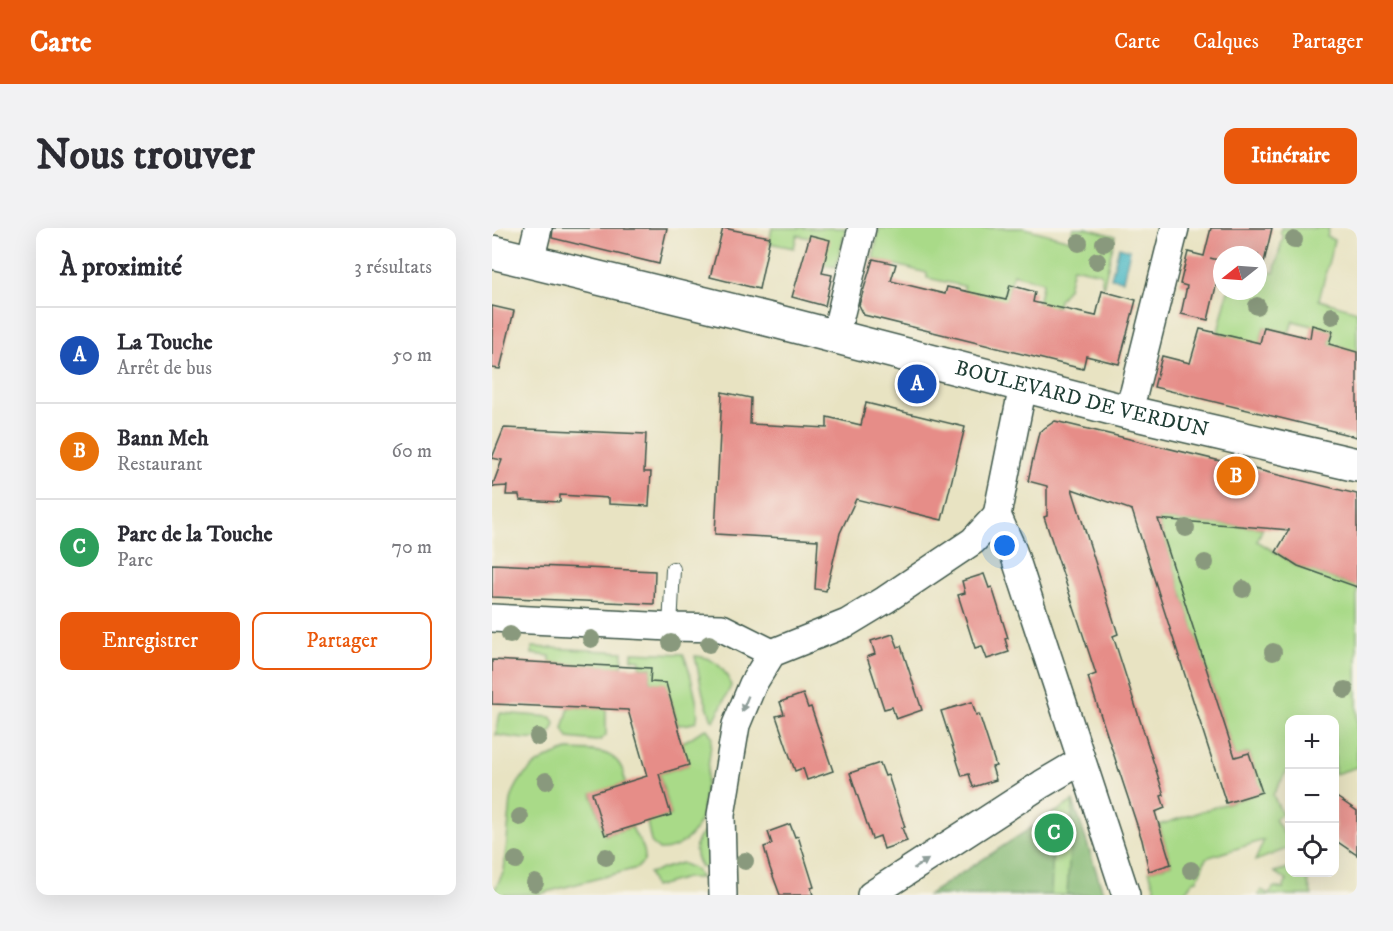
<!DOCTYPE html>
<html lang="fr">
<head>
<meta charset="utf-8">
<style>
	:root { --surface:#fff; --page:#f2f2f3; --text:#2b2b33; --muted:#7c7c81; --line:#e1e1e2; --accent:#ea580c }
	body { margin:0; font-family:"IM FELL DW Pica",serif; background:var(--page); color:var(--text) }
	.controls { position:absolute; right:18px; bottom:18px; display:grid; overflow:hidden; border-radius:12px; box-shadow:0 6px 24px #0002 }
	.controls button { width:54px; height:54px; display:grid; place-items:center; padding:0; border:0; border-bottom:2px solid var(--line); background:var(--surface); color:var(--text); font:30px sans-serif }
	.compass { position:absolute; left:721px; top:18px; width:54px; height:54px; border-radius:50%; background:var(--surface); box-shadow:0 6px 24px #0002; rotate:253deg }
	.you { position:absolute; left:513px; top:318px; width:21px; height:21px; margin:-15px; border:4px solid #fff; border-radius:50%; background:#1a73e8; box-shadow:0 0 0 9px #1a73e833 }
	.badge { display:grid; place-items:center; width:39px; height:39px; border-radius:50%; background:var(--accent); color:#fff; font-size:20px; font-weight:700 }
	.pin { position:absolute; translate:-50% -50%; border:3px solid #fff; box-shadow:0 2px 6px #0006 }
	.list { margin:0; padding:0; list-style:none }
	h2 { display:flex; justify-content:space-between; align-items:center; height:78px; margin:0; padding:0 24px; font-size:26px }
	h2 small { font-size:20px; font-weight:400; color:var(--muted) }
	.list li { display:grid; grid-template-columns:39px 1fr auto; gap:18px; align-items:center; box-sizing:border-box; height:96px; padding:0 24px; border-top:2px solid var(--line) }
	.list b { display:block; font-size:22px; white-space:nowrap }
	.list p { margin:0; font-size:20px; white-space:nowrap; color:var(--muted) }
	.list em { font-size:20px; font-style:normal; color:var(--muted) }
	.actions { display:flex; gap:12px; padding:18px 24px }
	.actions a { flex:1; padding:14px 0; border:2px solid var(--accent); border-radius:12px; text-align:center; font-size:21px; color:var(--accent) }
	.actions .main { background:var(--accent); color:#fff }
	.icon { flex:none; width:33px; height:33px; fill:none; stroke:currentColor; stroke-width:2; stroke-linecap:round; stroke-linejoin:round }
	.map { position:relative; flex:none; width:865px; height:667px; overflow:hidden; border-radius:12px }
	header { display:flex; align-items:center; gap:36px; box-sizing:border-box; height:84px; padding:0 30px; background:var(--accent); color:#fff }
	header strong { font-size:28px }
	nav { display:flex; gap:33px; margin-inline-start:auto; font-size:21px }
	.intro { display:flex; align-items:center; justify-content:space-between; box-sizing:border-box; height:144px; padding:0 36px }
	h1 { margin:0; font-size:42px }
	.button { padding:15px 27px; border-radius:12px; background:var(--accent); color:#fff; font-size:21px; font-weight:700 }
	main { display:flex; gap:36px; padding:0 36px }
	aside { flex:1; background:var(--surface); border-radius:12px; box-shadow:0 6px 24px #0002 }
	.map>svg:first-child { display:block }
</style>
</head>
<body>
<header>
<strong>Carte</strong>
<nav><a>Carte</a><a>Calques</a><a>Partager</a></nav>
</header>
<div class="intro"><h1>Nous trouver</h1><a class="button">Itinéraire</a></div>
<main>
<aside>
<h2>À proximité<small>3 résultats</small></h2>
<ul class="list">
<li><span class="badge" style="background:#1a4fb4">A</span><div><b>La Touche</b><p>Arrêt de bus</p></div><em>50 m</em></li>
<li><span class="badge" style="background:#e8710a">B</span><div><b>Bann Meh</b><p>Restaurant</p></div><em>60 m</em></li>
<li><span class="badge" style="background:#2e9e5b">C</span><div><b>Parc de la Touche</b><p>Parc</p></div><em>70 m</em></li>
</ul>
<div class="actions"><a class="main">Enregistrer</a><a>Partager</a></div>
</aside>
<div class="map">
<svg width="865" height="667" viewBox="0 0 865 667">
	<rect width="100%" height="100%" fill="#f7f3e8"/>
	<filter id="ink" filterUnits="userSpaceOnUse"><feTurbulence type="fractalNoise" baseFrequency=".0167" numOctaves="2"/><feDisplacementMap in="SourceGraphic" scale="12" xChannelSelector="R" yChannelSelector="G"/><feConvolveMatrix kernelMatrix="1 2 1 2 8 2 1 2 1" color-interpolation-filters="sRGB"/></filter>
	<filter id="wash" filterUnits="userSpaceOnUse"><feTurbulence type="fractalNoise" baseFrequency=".008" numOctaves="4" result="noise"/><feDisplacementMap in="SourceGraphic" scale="24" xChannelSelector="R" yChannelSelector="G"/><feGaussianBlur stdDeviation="1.35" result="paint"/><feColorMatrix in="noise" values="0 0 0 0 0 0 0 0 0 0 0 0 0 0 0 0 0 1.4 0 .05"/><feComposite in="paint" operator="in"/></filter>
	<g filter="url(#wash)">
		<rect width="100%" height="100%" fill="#e8e3c2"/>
		<g fill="#a9da88" stroke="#648c5e" stroke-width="1.5">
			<path d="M280,0h74l-10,39 -12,-2 -15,-27 -12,-3 -3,13 -25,-5z"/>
			<path d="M387,0h145l46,12 3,-12h13l29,8 -12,52 -2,-15 -28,-6 -5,21 -9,12 -1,6h-4l-7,27 -15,-3 11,-48 -30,-8 -14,55 -35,-38v-5l-37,-8v-5l-54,-14z"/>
			<path d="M789,0h48l-2,9 7,3 -15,60 38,11v41l-28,-8 4,-13 -40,-10 -4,12 -25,-6 -7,29 -25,-19 -14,-5 10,-41h30v-21l16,3 9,-36 -3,-5z"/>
			<path d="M666,291l105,9 -6,13 41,25 59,21v180l-22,7 -1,-55h-44l-1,48 -16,28 9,19 -7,5 14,24v5l-34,13 9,-21 -58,18 -9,22 -4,1 -10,14h-26l-8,-24 22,-7 -12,-39 103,-33 -13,-39 -14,4z"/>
			<path d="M40,419l91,5 -1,15 -72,-4v-7l-18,-2z"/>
			<path d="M140,424l51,2c5,9 19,60 13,67 -3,4 -13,3 -18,4l-12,-41 -16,-2 1,-14 -11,-1v-7l-8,-1z"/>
			<path d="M203,428c18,1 31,12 36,30l-17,35 -2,-1 -9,-26z"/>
			<path d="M77,479l37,2v26l-6,5 -4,1 -28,-3 -5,-9z"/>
			<path d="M8,485l51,4 4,5c-3,27 -41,15 -59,13z"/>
			<path d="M215,501l5,7 -10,80c-6,18 -23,35 -43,34l-8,-8 -4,-20 24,-7 -12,-41 29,-9 -6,-23c11,-3 15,-11 25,-13z"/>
			<path d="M76,522c26,1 55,-2 57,33l-33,11 13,41 27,-8c4,13 16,20 12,34l-7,7 -98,26 -47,1 12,-24 7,-71c7,-27 30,-42 57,-50z"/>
			<path d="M581,573l31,94h-176z"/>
			<path d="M220,602l1,40 -12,-3c-9,-14 -8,-34 11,-37z"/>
			<path d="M189,635l14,6 6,9h-15l-32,9 -5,-14z"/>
			<path d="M797,640l1,4 15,1 7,22h-54l3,-5 8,4 5,-7 9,2 4,-9 -13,-8z"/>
		</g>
		<g fill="#86ba74" stroke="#527c54" stroke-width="1.5">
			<path d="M581,573l31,94h-37z"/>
			<path d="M562,585l-3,82h-123z"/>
		</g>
		<path fill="#4ab8c4" stroke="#347a7c" stroke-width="1.5" d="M627,19l11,3 -7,30 -12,-2z"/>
		<g id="blocks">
			<g fill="#e68d88">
				<path d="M61,0h114l-8,36 -107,-26z"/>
				<path d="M231,0l47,9 -11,52 -49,-12z"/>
				<path d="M719,0h61l-10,43 -4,-1v-15h-36v6l-12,-3 12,3 -14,59 -27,-6 6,-28 -7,-2 8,-32 16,4z"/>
				<path d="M318,7l20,5 -8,33 10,2 -7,31 -33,-9z"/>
				<path d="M381,31l23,5 -5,17 54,13 2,-7 59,13 4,-15 25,7 -2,10 63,14 6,-25 34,9 -17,64 -33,-8 -3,13 -219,-54 -5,-10z"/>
				<path d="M0,78l22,5 -14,58 -8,-1z"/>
				<path d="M820,97l21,6 -4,13 28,8v85l-203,-50 8,-31 28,7 10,-34 60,14 4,-16 46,11z"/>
				<path d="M230,164l29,6 -1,26 77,4v-11l34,8 5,-22 99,24 -23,93 -86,-21 -16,34 -14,58 -11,-2 3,-49 -103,-6z"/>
				<path d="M563,193l302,73v93l-59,-21 -22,-14 13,-22 -131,-11 77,238 14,-4 13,39 -36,11 -94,-293 -60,-21 46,145 -5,2 51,159 -3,1 4,12 -10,4 16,52 -22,7 -7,-31 -54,-163 8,-3 -52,-157 3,-1v-30l-19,-5 11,-49z"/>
				<path d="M12,200l142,6 -2,38h7l-2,34 -40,-2v-6l-49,-3v7l-40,-2 -1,-5h-13l1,-9 -15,1 10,-27 -10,-2z"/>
				<path d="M0,336l163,7 -1,33 -162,-7z"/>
				<path d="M492,346l5,14 3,-1 16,51 -3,1 4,13 -22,7 -5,-13 -7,2 -17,-53 7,-2 -3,-12z"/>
				<path d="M401,406l5,13 3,-1 21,64 -26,9 -4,-12 -8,2 -17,-52 8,-3 -4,-13z"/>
				<path d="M0,432l159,8 -1,14 16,1 23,82 -30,9 12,41 -66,20 -13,-42 55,-17 -19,-66 -136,-6z"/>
				<path d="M311,466l5,14 3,-1 22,64 -26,9 -4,-12 -8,3 -19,-55 8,-2 -4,-12z"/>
				<path d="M480,474l4,13 3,-1 17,52 -4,1 4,13 -23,7 -4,-13 -7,2 -21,-65z"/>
				<path d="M388,535l5,13 3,-1 17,52 -3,1 5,13 -23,8 -4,-13 -8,3 -22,-66z"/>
				<path d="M843,568l22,15v44l-22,-15z"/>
				<path d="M298,596l5,13 3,-1 16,51 -3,1 2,7h-33l-10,-27 -6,-21 8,-3 -4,-12z"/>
			</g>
		</g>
	</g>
	<g filter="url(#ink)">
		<use href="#blocks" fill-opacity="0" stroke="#3d5649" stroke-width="1.5"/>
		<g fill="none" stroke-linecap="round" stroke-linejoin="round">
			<g stroke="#3d5649" stroke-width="16">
				<path id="lane" d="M178,399l3,-58"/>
			</g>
			<g stroke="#3d5649" stroke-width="30">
				<g id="street">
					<path d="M38,33l8,-33"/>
					<path d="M343,109l27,-109"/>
					<path d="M635,184l7,-20 41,-164"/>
					<path d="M505,287l16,36 113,344"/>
					<path d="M505,287l26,-129"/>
					<path d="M0,390l178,9 52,1 50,25"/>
					<path d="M231,667l-2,-80 15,-90 17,-41 19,-31 75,-30 38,-23 88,-59 24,-26"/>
					<path d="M379,667l171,-111 39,-23"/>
				</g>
			</g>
			<g stroke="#3d5649" stroke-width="36">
				<g id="secondary">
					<path id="s1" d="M0,24l283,69 352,91 230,53"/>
				</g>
			</g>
			<use href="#lane" stroke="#fff" stroke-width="14"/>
			<use href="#street" stroke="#fff" stroke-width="27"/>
			<use href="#secondary" stroke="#fff" stroke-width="33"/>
		</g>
		<g fill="#89997d">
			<circle cx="802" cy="12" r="9"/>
			<circle cx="587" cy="15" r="9"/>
			<circle cx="612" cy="15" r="9"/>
			<circle cx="605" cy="33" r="9"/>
			<circle cx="765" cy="78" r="9"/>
			<circle cx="840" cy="88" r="9"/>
			<circle cx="694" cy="300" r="9"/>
			<circle cx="713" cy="335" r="9"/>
			<circle cx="751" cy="361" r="9"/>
			<circle cx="18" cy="407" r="9"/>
			<circle cx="99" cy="411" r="9"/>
			<circle cx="179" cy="415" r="9"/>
			<circle cx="217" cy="416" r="9"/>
			<circle cx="781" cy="424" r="9"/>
			<circle cx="853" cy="462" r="9"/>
			<circle cx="46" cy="509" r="9"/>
			<circle cx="54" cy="553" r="9"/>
			<circle cx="28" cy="589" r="9"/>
			<circle cx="114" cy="629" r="9"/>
			<circle cx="24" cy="632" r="9"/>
			<circle cx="253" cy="633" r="9"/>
			<circle cx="699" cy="642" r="9"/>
			<circle cx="43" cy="655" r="9"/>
		</g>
		<defs><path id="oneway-solid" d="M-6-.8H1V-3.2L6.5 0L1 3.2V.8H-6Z" transform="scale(1.5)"/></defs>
		<g fill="#8f9e9a">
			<use href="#oneway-solid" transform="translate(253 476) rotate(112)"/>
			<use href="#oneway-solid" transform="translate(429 636) rotate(-32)"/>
		</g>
	</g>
	<g text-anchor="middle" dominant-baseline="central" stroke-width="6" stroke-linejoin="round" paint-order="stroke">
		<g font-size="21" fill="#1f3d34" stroke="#f7f3e8">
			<text stroke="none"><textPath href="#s1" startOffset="608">BOULEVARD DE VERDUN</textPath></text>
		</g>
	</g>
</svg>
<div class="controls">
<button>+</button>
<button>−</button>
<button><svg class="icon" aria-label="locate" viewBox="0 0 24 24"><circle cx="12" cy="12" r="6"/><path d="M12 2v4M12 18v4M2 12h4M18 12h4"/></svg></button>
</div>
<svg class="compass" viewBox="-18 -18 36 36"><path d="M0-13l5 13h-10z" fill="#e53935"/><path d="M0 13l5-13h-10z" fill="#7c7c81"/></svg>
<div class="you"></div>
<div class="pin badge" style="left:425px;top:156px;background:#1a4fb4">A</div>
<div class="pin badge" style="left:744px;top:248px;background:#e8710a">B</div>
<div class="pin badge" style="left:562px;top:605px;background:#2e9e5b">C</div>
</div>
</main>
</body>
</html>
